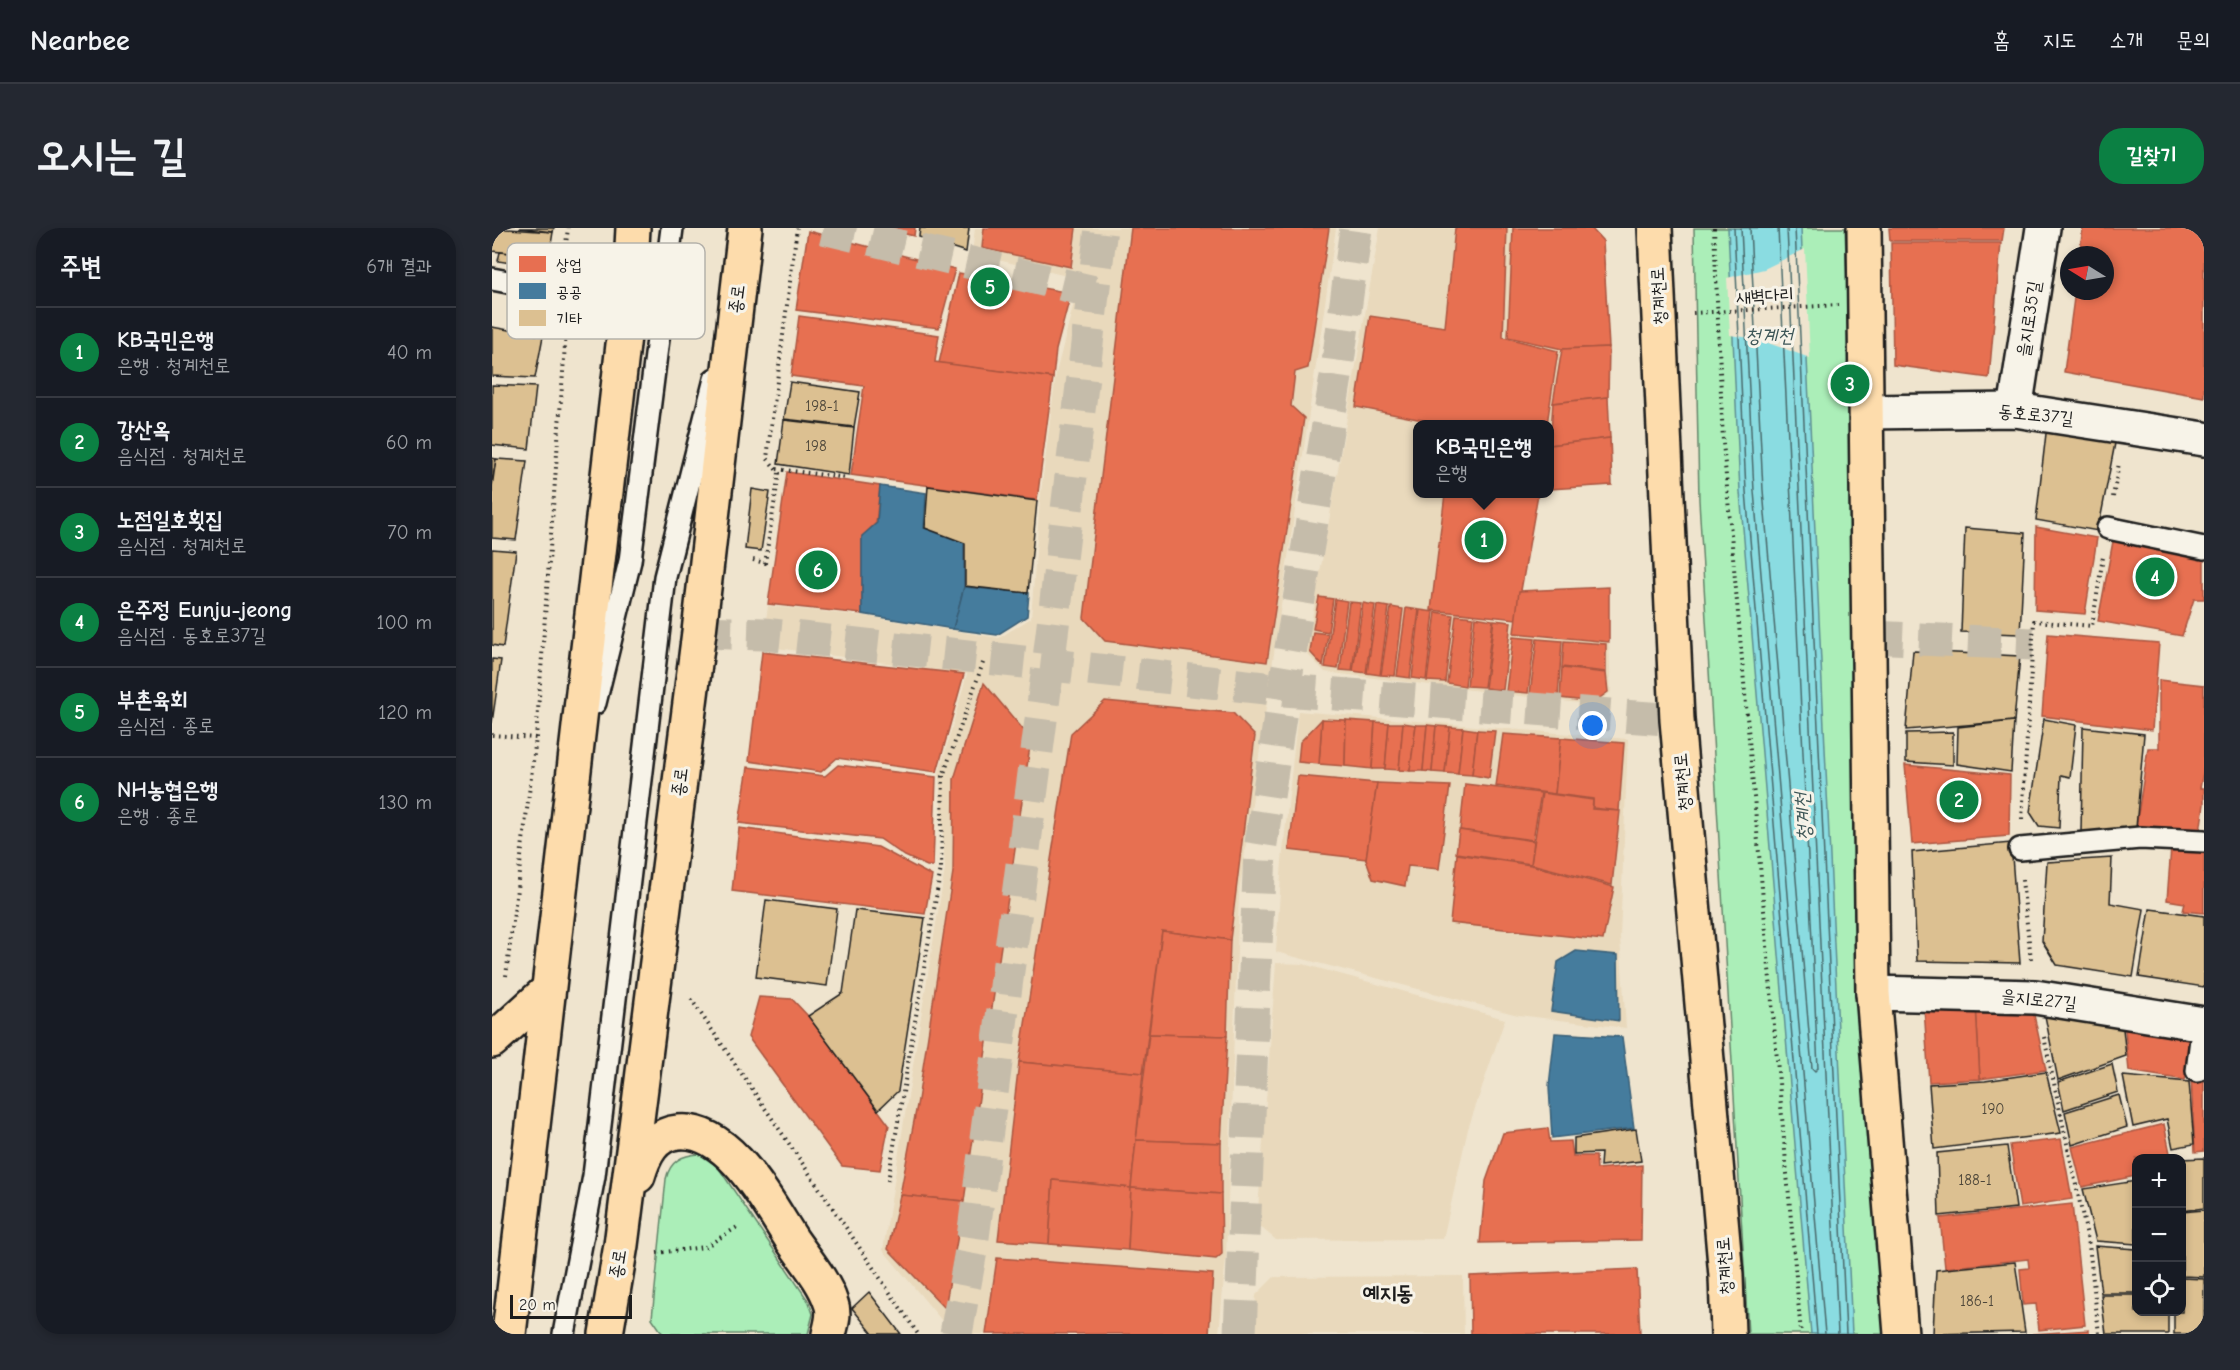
<!DOCTYPE html>
<html lang="ko">
<head>
<meta charset="utf-8">
<style>
	:root { --surface:#171b24; --page:#242831; --text:#f1f3f6; --muted:#9ea1a6; --line:#363941; --accent:#0b8043 }
	body { margin:0; font-family:"Comic Neue","Poor Story",sans-serif; background:var(--page); color:var(--text) }
	.controls { position:absolute; right:18px; bottom:18px; display:grid; overflow:hidden; border-radius:12px; box-shadow:0 3px 9px #0003 }
	.controls button { width:54px; height:54px; display:grid; place-items:center; padding:0; border:0; border-bottom:2px solid var(--line); background:var(--surface); color:var(--text); font:30px sans-serif }
	.compass { position:absolute; left:1568px; top:18px; width:54px; height:54px; border-radius:50%; background:var(--surface); box-shadow:0 3px 9px #0003; rotate:281deg }
	.scale { position:absolute; left:18px; bottom:15px; width:122px; box-sizing:border-box; padding-left:6px; border:3px solid #1c1c1c; border-top:0; font-size:16px; line-height:21px; white-space:nowrap; color:#1c1c1c; -webkit-text-stroke:4px #f7f3e8; paint-order:stroke }
	.you { position:absolute; left:1101px; top:498px; width:21px; height:21px; margin:-15px; border:4px solid #fff; border-radius:50%; background:#1a73e8; box-shadow:0 0 0 9px #1a73e833 }
	.badge { display:grid; place-items:center; width:39px; height:39px; border-radius:50%; background:var(--accent); color:#fff; font-size:20px; font-weight:700 }
	.pin { position:absolute; translate:-50% -50%; border:3px solid #fff; box-shadow:0 2px 6px #0006 }
	.popup { position:absolute; left:921px; top:192px; width:141px; height:78px; box-sizing:border-box; display:grid; place-content:center; border-radius:12px; background:var(--surface); filter:drop-shadow(0 2px 4px #0005); font-size:20px; white-space:nowrap; color:var(--muted) }
	.popup b { font-size:22px; color:var(--text) }
	.popup::after { content:''; position:absolute; left:50%; top:100%; margin-left:-12px; border:12px solid transparent; border-top-color:var(--surface) }
	.list { margin:0; padding:0; list-style:none }
	h2 { display:flex; justify-content:space-between; align-items:center; height:78px; margin:0; padding:0 24px; font-size:26px }
	h2 small { font-size:20px; font-weight:400; color:var(--muted) }
	.list li { display:grid; grid-template-columns:39px 1fr auto; gap:18px; align-items:center; box-sizing:border-box; height:90px; padding:0 24px; border-top:2px solid var(--line) }
	.list b { display:block; font-size:22px; white-space:nowrap }
	.list p { margin:0; font-size:20px; white-space:nowrap; color:var(--muted) }
	.list em { font-size:20px; font-style:normal; color:var(--muted) }
	.icon { flex:none; width:33px; height:33px; fill:none; stroke:currentColor; stroke-width:2; stroke-linecap:round; stroke-linejoin:round }
	.map { position:relative; flex:none; width:1712px; height:1106px; overflow:hidden; border-radius:24px }
	header { display:flex; align-items:center; gap:36px; box-sizing:border-box; height:84px; padding:0 30px; background:var(--surface); border-bottom:2px solid var(--line) }
	header strong { font-size:28px }
	nav { display:flex; gap:33px; margin-inline-start:auto; font-size:21px }
	.intro { display:flex; align-items:center; justify-content:space-between; box-sizing:border-box; height:144px; padding:0 36px }
	h1 { margin:0; font-size:42px }
	.button { padding:15px 27px; border-radius:24px; background:var(--accent); color:#fff; font-size:21px; font-weight:700 }
	main { display:flex; gap:36px; padding:0 36px }
	aside { flex:1; background:var(--surface); border-radius:24px; box-shadow:0 3px 9px #0003 }
	.map>svg:first-child { display:block }
</style>
</head>
<body>
<header>
<strong>Nearbee</strong>
<nav><a>홈</a><a>지도</a><a>소개</a><a>문의</a></nav>
</header>
<div class="intro"><h1>오시는 길</h1><a class="button">길찾기</a></div>
<main>
<aside>
<h2>주변<small>6개 결과</small></h2>
<ul class="list">
<li><span class="badge">1</span><div><b>KB국민은행</b><p>은행 · 청계천로</p></div><em>40 m</em></li>
<li><span class="badge">2</span><div><b>강산옥</b><p>음식점 · 청계천로</p></div><em>60 m</em></li>
<li><span class="badge">3</span><div><b>노점일호횟집</b><p>음식점 · 청계천로</p></div><em>70 m</em></li>
<li><span class="badge">4</span><div><b>은주정 Eunju-jeong</b><p>음식점 · 동호로37길</p></div><em>100 m</em></li>
<li><span class="badge">5</span><div><b>부촌육회</b><p>음식점 · 종로</p></div><em>120 m</em></li>
<li><span class="badge">6</span><div><b>NH농협은행</b><p>은행 · 종로</p></div><em>130 m</em></li>
</ul>
</aside>
<div class="map">
<svg width="1712" height="1106" viewBox="0 0 1712 1106">
	<rect width="100%" height="100%" fill="#efe4ce"/>
	<filter id="ink" filterUnits="userSpaceOnUse"><feTurbulence type="fractalNoise" baseFrequency=".0167" numOctaves="2"/><feDisplacementMap in="SourceGraphic" scale="12" xChannelSelector="R" yChannelSelector="G"/><feConvolveMatrix kernelMatrix="1 2 1 2 8 2 1 2 1" color-interpolation-filters="sRGB"/></filter>
	<g filter="url(#ink)">
		<g fill="#e9d9bc">
			<path d="M483,0h361l-97,665 -13,363 -7,78h-266l-70,-84 62,-381 -6,-96 28,-99 -205,-28 6,-40 97,10 134,22 32,-20 9,-118 16,-127 24,-94 -108,-25z"/>
			<path d="M888,0h211l12,13 6,106 -47,2 -12,76 -132,-1v70h27l-14,116 83,11v13l95,8 2,50 -17,13 -269,-33 -19,-19z"/>
			<path d="M806,483l330,28 -8,198 6,91 -108,-13 -242,-63 6,-91z"/>
			<path d="M784,735l27,1 202,55 -37,110 -25,110 -167,1 -19,-16z"/>
			<path d="M971,1048l1,58h-211l3,-39 18,-18z"/>
		</g>
		<g fill="#abeeb8" stroke="#64856a" stroke-width="1.5">
			<path d="M1202,0h151l42,1106h-139l-49,-834z"/>
			<path d="M207,926l19,13 91,135 4,12 -5,20h-145l-11,-16 14,-139c4,-18 16,-24 33,-25z"/>
		</g>
		<path fill="#8adce1" stroke="#5e8f92" stroke-width="1.5" d="M1236,0h73l51,1106h-41l-71,-842z"/>
		<path fill="#efe4ce" d="M1313,21l5,109 -53,-19 -27,-4 -3,-57 37,-9z"/>
		<g fill="#e76f51" stroke="#aa5641" stroke-width="1.5">
			<path d="M389,0h34l-1,8z"/>
			<path d="M492,0h92l-5,39 -89,-19z"/>
			<path d="M639,0h198l-21,140 -13,4 -4,34 13,12 -37,244 -162,-21 -21,-23z"/>
			<path d="M963,0h52l-4,109 55,14 -11,73h-104l-87,-17 14,-91 75,11z"/>
			<path d="M1021,0h78l12,13 6,106 -47,2 -54,-12z"/>
			<path d="M1397,0h115l-2,13h-112z"/>
			<path d="M1591,0h121v169l-140,-25 11,-81h30v-36h-26z"/>
			<path d="M316,3l147,38 -16,59 -143,-18z"/>
			<path d="M1399,15h110l-12,135 -96,-13z"/>
			<path d="M467,45l112,20 -15,57 -3,28 -114,-15z"/>
			<path d="M307,88l140,19 -4,27 118,16 -16,122 -186,-25 13,-89 -73,-10z"/>
			<path d="M1117,119l-1,50 -55,6 9,-54z"/>
			<path d="M1116,169l2,41 -60,7 3,-42z"/>
			<path d="M1118,210l2,47 -62,4v-44z"/>
			<path d="M295,244l93,14 -4,37 -14,13v78l-94,-10z"/>
			<path d="M953,266h93l-22,125 -85,-9z"/>
			<path d="M1544,299l61,11 -12,76 -50,-4z"/>
			<path d="M1622,308l90,19v44h-10l-12,37 -84,-15z"/>
			<path d="M1117,359v55l-95,-9 5,-42z"/>
			<path d="M827,369l14,2 -5,33 -15,-3z"/>
			<path d="M843,371l12,2 -9,68 -13,-2z"/>
			<path d="M857,374l12,1 -9,68 -12,-1z"/>
			<path d="M871,375l12,2 -9,68 -13,-2z"/>
			<path d="M885,377l12,2 -9,68 -13,-2z"/>
			<path d="M899,379l12,2 -8,67 -14,-1z"/>
			<path d="M914,380l13,2 -9,68 -13,-2z"/>
			<path d="M928,382l14,2 -8,68 -14,-2z"/>
			<path d="M944,384l17,3 -8,67 -18,-1z"/>
			<path d="M964,387l17,2 -8,69 -18,-3z"/>
			<path d="M983,389l18,3 -9,67 -17,-1z"/>
			<path d="M1002,392l17,2 -8,68 -18,-2z"/>
			<path d="M821,404l15,2 -5,32 -13,-14z"/>
			<path d="M1556,406l111,9 -7,87 -110,-14z"/>
			<path d="M1021,409l22,2 -7,54 -22,-2z"/>
			<path d="M1045,411l25,2 -4,56 -28,-3z"/>
			<path d="M1072,413l42,3v28l-44,-5z"/>
			<path d="M270,424l202,22 -27,98 -100,-14 -16,14 -72,-11z"/>
			<path d="M1070,440l44,5 2,19 -14,10 -34,-4z"/>
			<path d="M1667,452l45,5v82l-4,21h4v16l-4,28 -64,-4 12,-80h11z"/>
			<path d="M492,455l47,56 -67,462 -64,-6 18,-95 35,-228 1,-93z"/>
			<path d="M613,473l128,12 22,23 -25,204 -68,-9 -19,142 -124,-11 52,-329z"/>
			<path d="M830,491l24,1 -1,46 -26,-2z"/>
			<path d="M830,491l-3,45 -21,-2 2,-20z"/>
			<path d="M854,492l29,2 -3,47 -27,-3z"/>
			<path d="M883,494l14,1 -4,46h-13z"/>
			<path d="M897,495h14l-4,47 -14,-1z"/>
			<path d="M911,495l13,2 -6,46 -11,-1z"/>
			<path d="M924,497h11l-4,46h-13z"/>
			<path d="M935,497l9,1 -4,46 -9,-1z"/>
			<path d="M944,498l14,1 -5,46 -13,-1z"/>
			<path d="M958,499l13,1 -5,46 -13,-1z"/>
			<path d="M971,500l14,2 -5,45 -14,-1z"/>
			<path d="M985,502l18,1 -6,47 -17,-3z"/>
			<path d="M1011,506l58,4 -6,56 -59,-8z"/>
			<path d="M1069,510l63,5 -5,68 -26,-3v-9l-38,-5z"/>
			<path d="M346,537l98,12 -3,89h-6l-22,-10 -25,-17 -141,-16 9,-56 77,9z"/>
			<path d="M1413,537l105,10 -1,61 -97,8z"/>
			<path d="M806,548l79,7 -11,76 -77,-9z"/>
			<path d="M885,555l73,3 -11,83 -31,-3 -3,20 -32,-7 -7,-20z"/>
			<path d="M973,556l76,9 -8,47 -73,-10z"/>
			<path d="M1050,565l51,7 -1,9 28,2 -8,74 -81,-21z"/>
			<path d="M247,600l139,19 54,29 -7,38 -193,-23z"/>
			<path d="M967,602l75,11 -3,23 -75,-11z"/>
			<path d="M1679,620l33,1v64l-21,-2 2,-8 -18,-3z"/>
			<path d="M965,626l74,11 83,22 -11,53 -153,-17z"/>
			<path d="M670,703l68,9 -3,96 -78,-2z"/>
			<path d="M267,769l33,2 16,17 81,109 -9,45 -38,-4 -94,-129z"/>
			<path d="M1484,777l56,1 14,64 -66,9z"/>
			<path d="M1484,777l4,74 -51,3 -5,-74z"/>
			<path d="M1632,792l71,12 -10,48 -56,-9z"/>
			<path d="M657,806l78,2 -6,107 -85,-3z"/>
			<path d="M527,834l124,11 -12,115 -78,-8 -4,64 -51,-4z"/>
			<path d="M1712,849v74l-9,1 -4,-74z"/>
			<path d="M1672,896l7,34h-35v18l-54,11 -10,-40z"/>
			<path d="M1056,900l2,14 21,-1 2,15h23l1,13 45,-4 -1,75 -161,3 6,-62 17,-48z"/>
			<path d="M1569,911l11,60 -52,8 -10,-62z"/>
			<path d="M644,912l85,3v51l-90,-6z"/>
			<path d="M561,952l78,8 -3,62 -79,-6z"/>
			<path d="M639,960l90,6 1,60 -6,5 -88,-9z"/>
			<path d="M408,967l64,6 -19,107 -57,-59z"/>
			<path d="M1580,976l13,121 -46,5 -3,-26 -13,1 -3,-36 9,-1 -1,-9 -83,9 -5,-50z"/>
			<path d="M505,1030l216,16 -4,60h-223z"/>
			<path d="M1145,1041l3,65h-169l-1,-58z"/>
			<path d="M1597,1102v4h-57z"/>
		</g>
		<g fill="#457b9d" stroke="#395e76" stroke-width="1.5">
			<path d="M388,258l46,7 -2,35 40,15v44l-11,42 -91,-15v-78l15,-13z"/>
			<path d="M472,359l65,6 -2,23 -30,19 -44,-6z"/>
			<path d="M1084,723l42,4 1,66 -68,-10 7,-49z"/>
			<path d="M1063,805l67,4 12,91 -82,10 -3,-52z"/>
		</g>
		<g fill="none" stroke-linecap="round" stroke-linejoin="round">
			<g stroke="#48696b" stroke-width="1.5">
				<path d="M1242,0l12,263 71,843"/>
				<path d="M1249,0l13,263 71,843"/>
				<path d="M1258,0l13,262 49,578 3,3 3,-3 -40,-840"/>
				<path d="M1295,0l51,1106"/>
				<path d="M1303,0l51,1106"/>
			</g>
		</g>
		<g fill="#dcc091" stroke="#1c1c1c" stroke-width="1.5">
			<path d="M0,0l61,4 -4,25 -57,-6z"/>
			<path d="M27,0h35l-1,4z"/>
			<path d="M428,0h49l-3,24 -47,-15z"/>
			<path d="M8,24l37,4 -2,11 -37,-6z"/>
			<path d="M0,99l51,9 -8,42 -43,-2z"/>
			<path d="M298,154l70,10 -6,35 -70,-8z"/>
			<path d="M0,157l44,2 -7,62 -37,-4z"/>
			<path d="M292,192l70,8 -5,47 -71,-11z"/>
			<path d="M1555,197l69,13 -18,93 -62,-11z"/>
			<path d="M0,230l4,1 -4,28z"/>
			<path d="M4,231l31,2 -11,79 -24,-2v-51z"/>
			<path d="M436,258l109,15 -9,92 -63,-7v-43l-40,-15z"/>
			<path d="M260,261l18,3 -9,59 -16,-2z"/>
			<path d="M1473,300l60,5 -5,101 -59,-2z"/>
			<path d="M0,321l24,2 -13,96 -11,-2z"/>
			<path d="M1421,423l107,5 -6,65 -108,9z"/>
			<path d="M0,431l9,1 -9,63z"/>
			<path d="M1552,491l32,6 -6,52 -9,-2 -2,53 -20,-2 -9,-14z"/>
			<path d="M1522,493l-3,51 -54,-8 1,-37z"/>
			<path d="M1591,499l61,7 -8,94 -55,4z"/>
			<path d="M1461,504v33l-47,-3v-29z"/>
			<path d="M1519,615l9,120 -103,-2 -5,-109z"/>
			<path d="M1620,630l-2,45 34,6 -11,68 -76,-12 -15,-24 5,-79z"/>
			<path d="M274,672l71,9 -10,77 -71,-9z"/>
			<path d="M1658,681l54,7v71l-65,-10z"/>
			<path d="M363,682l70,8 -27,173 -20,19 -70,-94 35,-23z"/>
			<path d="M1551,778l79,14 4,36 -68,24z"/>
			<path d="M1620,836l6,28 -54,18 -6,-28z"/>
			<path d="M1554,844l15,61 -127,16 -5,-65 56,-3z"/>
			<path d="M1631,848l66,6 5,62 -21,4 -6,-29 -34,8z"/>
			<path d="M1627,867l8,32 -55,18 -7,-33z"/>
			<path d="M1144,901l5,32 -41,5 1,-13 -27,1v-16z"/>
			<path d="M1515,918l9,62 -77,8 -2,-63z"/>
			<path d="M1712,930v50l-22,3v-52z"/>
			<path d="M1644,953v63l-40,-3 -13,-52z"/>
			<path d="M1712,982v67l-22,-1v-64z"/>
			<path d="M1603,1018l41,3v44h-35z"/>
			<path d="M1523,1034l10,70 -92,2 3,-64z"/>
			<path d="M1690,1050l22,1v55h-30v-22h8z"/>
			<path d="M377,1064l32,42h-28l-21,-26z"/>
			<path d="M1609,1067h35v17h32v22h-62z"/>
		</g>
		<g fill="none" stroke-linecap="round" stroke-linejoin="round">
			<g stroke="#c5bcaa" stroke-width="33" stroke-dasharray="33 16" stroke-linecap="butt">
				<path d="M331,0l271,64"/>
				<path d="M207,404l65,2 520,56 393,30"/>
				<path d="M464,1106l16,-89 76,-578 53,-439"/>
				<path d="M748,1106l20,-484 24,-160 52,-313 20,-149"/>
			</g>
			<path stroke="#c5bcaa" stroke-width="33" stroke-dasharray="33 16" stroke-linecap="butt" d="M1378,409l163,7"/>
			<g stroke="#1c1c1c" stroke-width="26">
				<g id="service">
					<path d="M0,51l59,11 26,-7 53,1"/>
					<path d="M1616,300l96,20"/>
					<path d="M103,475l35,-142 42,-333"/>
					<path d="M1528,621l120,-11 64,3"/>
					<path d="M1705,843l6,-48"/>
					<path d="M72,1106l30,-158 71,-599 50,-198"/>
				</g>
			</g>
			<g stroke="#1c1c1c" stroke-width="38">
				<g id="minor">
					<path d="M1523,182l28,-182"/>
					<path d="M1375,184l148,-2 189,29"/>
					<path d="M1381,765l162,4 169,27"/>
				</g>
			</g>
			<g stroke="#1c1c1c" stroke-width="38">
				<g id="primary">
					<path d="M1163,0l22,492 49,556 2,58"/>
					<path d="M1372,0l9,765 28,341"/>
					<path d="M0,813l56,-51"/>
					<path d="M146,948c6,-21 16,-42 40,-44 51,-5 90,71 114,108 13,19 32,41 39,63 4,10 1,20 -2,31"/>
					<path d="M17,1106l121,-1050 3,-56"/>
					<path d="M114,1106l15,-89 78,-613 46,-404"/>
				</g>
			</g>
			<g stroke="#1c1c1c" stroke-width="4" stroke-dasharray="1.5 4.5" stroke-linecap="butt">
				<path d="M1222,0l9,214 78,892"/>
				<path d="M73,24l3,-24"/>
				<path d="M285,241l71,9"/>
				<path d="M1621,269l6,-34"/>
				<path d="M261,332l12,3 14,-90 -12,-15 30,-230"/>
				<path d="M0,507l44,3"/>
				<path d="M1530,591l12,-198 58,5 11,-69"/>
				<path d="M1530,652l9,79"/>
				<path d="M14,748l30,-238 31,-420"/>
				<path d="M199,771l227,335"/>
				<path d="M1552,809l45,208 10,89"/>
				<path d="M396,953l53,-313 2,-92 41,-116"/>
				<path d="M165,1025l48,-6 34,-21"/>
			</g>
			<use href="#service" stroke="#f7f3e8" stroke-width="21"/>
			<use href="#minor" stroke="#f7f3e8" stroke-width="33"/>
			<use href="#primary" stroke="#fddcac" stroke-width="33"/>
			<path stroke="#1c1c1c" stroke-width="4" stroke-dasharray="1.5 4.5" stroke-linecap="butt" d="M1201,85l145,-8"/>
		</g>
	</g>
	<g text-anchor="middle" dominant-baseline="central" stroke-width="6" stroke-linejoin="round" paint-order="stroke">
		<g font-size="15" fill="#4c4539">
			<text x="330" y="178">198-1</text>
			<text x="324" y="218">198</text>
			<text x="1501" y="881">190</text>
			<text x="1483" y="952">188-1</text>
			<text x="1485" y="1073">186-1</text>
		</g>
		<g font-size="18" fill="#1c1c1c" stroke="#f7f3e8">
			<text transform="translate(1167 68) rotate(-93)">청계천로</text>
			<text transform="translate(1273 68) rotate(-3)">새벽다리</text>
			<text transform="translate(245 71) rotate(-83)">종로</text>
			<text transform="translate(1537 91) rotate(-81)">을지로35길</text>
			<text transform="translate(1544 187) rotate(6)">동호로37길</text>
			<text transform="translate(188 554) rotate(-83)">종로</text>
			<text transform="translate(1191 554) rotate(-95)">청계천로</text>
			<text transform="translate(1547 772) rotate(6)">을지로27길</text>
			<text transform="translate(126 1036) rotate(-81)">종로</text>
			<text transform="translate(1233 1038) rotate(-94)">청계천로</text>
		</g>
		<g font-size="20" font-style="italic" fill="#3d5657" stroke="#f7f3e8">
			<text x="1277" y="107">청계천</text>
			<text transform="translate(1311 589) rotate(-93)">청계천</text>
		</g>
		<g font-size="21" font-weight="bold" fill="#1c1c1c" stroke="#f7f3e8">
			<text x="896" y="1065">예지동</text>
		</g>
	</g>
	<rect x="15" y="15" width="198" height="96" rx="9" fill="#f7f3e8" stroke="#b5b2ab" stroke-width="1.5"/>
	<rect x="27" y="28" width="27" height="16" fill="#e76f51"/>
	<rect x="27" y="55" width="27" height="16" fill="#457b9d"/>
	<rect x="27" y="82" width="27" height="16" fill="#dcc091"/>
	<g font-size="16" fill="#1c1c1c">
		<text x="64" y="42">상업</text>
		<text x="64" y="69">공공</text>
		<text x="64" y="96">기타</text>
	</g>
</svg>
<div class="controls">
<button>+</button>
<button>−</button>
<button><svg class="icon" aria-label="locate" viewBox="0 0 24 24"><circle cx="12" cy="12" r="6"/><path d="M12 2v4M12 18v4M2 12h4M18 12h4"/></svg></button>
</div>
<svg class="compass" viewBox="-18 -18 36 36"><path d="M0-13l5 13h-10z" fill="#e53935"/><path d="M0 13l5-13h-10z" fill="#9ea1a6"/></svg>
<div class="scale">20 m</div>
<div class="you"></div>
<div class="pin badge" style="left:992px;top:312px">1</div>
<div class="popup"><b>KB국민은행</b>은행</div>
<div class="pin badge" style="left:1467px;top:572px">2</div>
<div class="pin badge" style="left:1358px;top:156px">3</div>
<div class="pin badge" style="left:1663px;top:349px">4</div>
<div class="pin badge" style="left:498px;top:59px">5</div>
<div class="pin badge" style="left:326px;top:342px">6</div>
</div>
</main>
</body>
</html>
